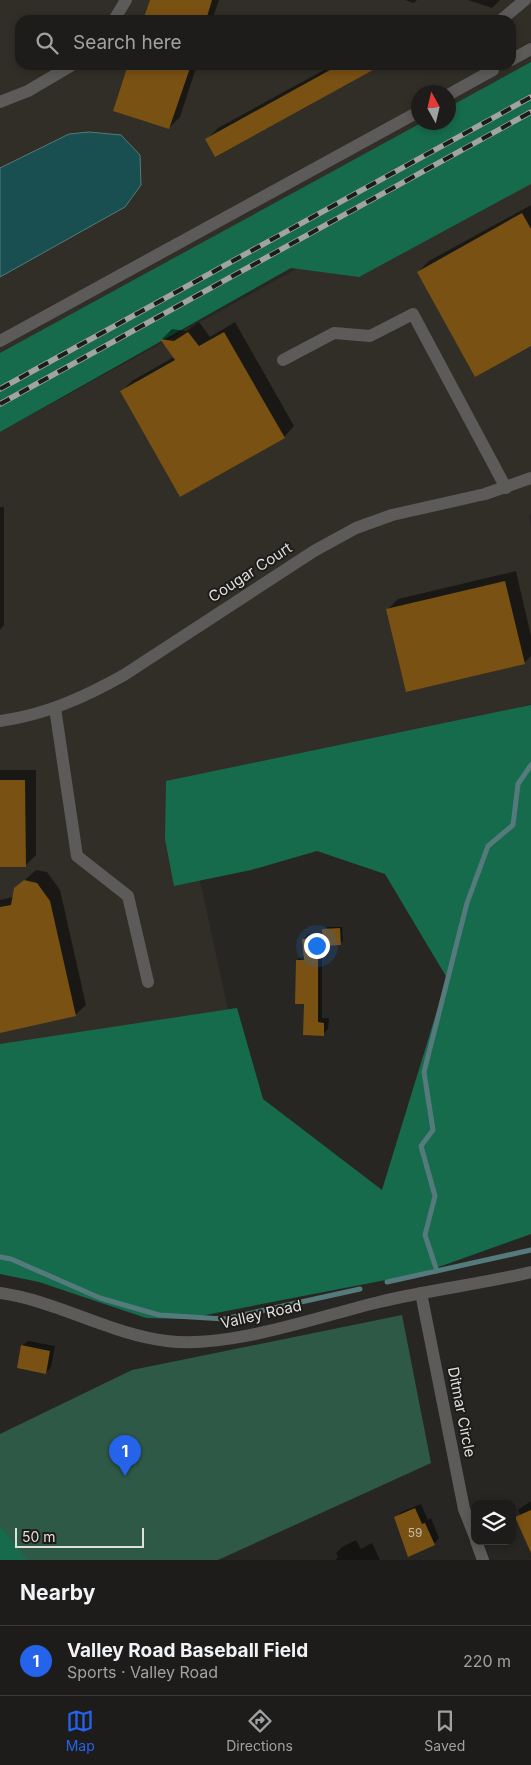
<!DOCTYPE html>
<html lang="en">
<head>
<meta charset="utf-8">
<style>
	:root { --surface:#1d1c1a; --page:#2a2927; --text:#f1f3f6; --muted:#a0a1a2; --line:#3b3a39; --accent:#2563eb }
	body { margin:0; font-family:Inter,sans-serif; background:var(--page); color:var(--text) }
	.controls { position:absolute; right:15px; bottom:15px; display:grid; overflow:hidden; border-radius:10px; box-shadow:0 2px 8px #0003 }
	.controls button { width:45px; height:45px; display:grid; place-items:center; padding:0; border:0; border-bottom:1px solid var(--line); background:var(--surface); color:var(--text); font:25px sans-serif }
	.compass { position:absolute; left:411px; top:85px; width:45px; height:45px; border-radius:50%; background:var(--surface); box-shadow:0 2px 8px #0003; rotate:352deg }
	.scale { position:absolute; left:15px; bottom:12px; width:129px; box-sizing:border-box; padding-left:5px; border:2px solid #dfdfdd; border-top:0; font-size:14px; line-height:18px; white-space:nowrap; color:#dfdfdd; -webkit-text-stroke:4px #1d1c1a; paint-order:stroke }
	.you { position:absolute; left:316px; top:945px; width:18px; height:18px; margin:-12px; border:4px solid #fff; border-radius:50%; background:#1a73e8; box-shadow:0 0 0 8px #1a73e833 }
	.badge { display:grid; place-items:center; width:32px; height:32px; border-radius:50%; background:var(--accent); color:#fff; font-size:16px; font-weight:700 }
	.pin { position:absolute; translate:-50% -41px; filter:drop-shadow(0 1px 2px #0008) }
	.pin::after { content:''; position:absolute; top:26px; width:18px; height:15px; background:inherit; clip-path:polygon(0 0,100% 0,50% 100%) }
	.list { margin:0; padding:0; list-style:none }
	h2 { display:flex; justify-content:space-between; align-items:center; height:65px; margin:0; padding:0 20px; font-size:21px }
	h2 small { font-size:16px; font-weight:400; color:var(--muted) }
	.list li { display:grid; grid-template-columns:32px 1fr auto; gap:15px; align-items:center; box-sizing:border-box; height:70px; padding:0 20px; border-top:1px solid var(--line) }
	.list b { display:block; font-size:19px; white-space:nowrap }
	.list p { margin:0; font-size:16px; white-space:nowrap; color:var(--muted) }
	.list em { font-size:16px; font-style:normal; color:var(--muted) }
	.icon { flex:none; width:28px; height:28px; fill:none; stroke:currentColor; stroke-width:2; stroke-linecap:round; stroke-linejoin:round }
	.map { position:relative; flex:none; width:531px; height:1560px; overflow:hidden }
	.search { position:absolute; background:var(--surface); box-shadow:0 2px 8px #0003; left:15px; right:15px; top:15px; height:55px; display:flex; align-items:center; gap:12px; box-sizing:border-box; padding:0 18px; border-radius:15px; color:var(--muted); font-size:19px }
	.sheet { height:135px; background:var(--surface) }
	nav { display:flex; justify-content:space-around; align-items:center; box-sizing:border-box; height:70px; border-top:1px solid var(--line); background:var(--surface); font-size:14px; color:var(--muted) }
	nav a { display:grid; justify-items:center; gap:2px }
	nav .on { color:var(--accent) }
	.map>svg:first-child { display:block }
</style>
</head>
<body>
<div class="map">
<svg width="531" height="1560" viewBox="0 0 531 1560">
	<rect width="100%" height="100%" fill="#272623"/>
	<g fill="#302e26" fill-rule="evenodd">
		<path d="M0,0h531v66l-82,46 -1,-20h-30v30l11,1 -429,235zM20,20h491v45h-491z"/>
		<path d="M531,140v374l-2,2 2,10v179l-352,79 51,235 -230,44v-631z"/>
	</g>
	<path fill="#2f5947" d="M402,1315l29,148 -213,97h-194l-24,-29v-97l132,-64z"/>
	<g fill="#166b4d">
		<path d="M531,62v122l-172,93 -68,-9 -291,164v-79l421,-230 27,-1 1,-15z"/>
		<path d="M531,705v529l-109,39 -237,46 -39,-1 -107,-36 -39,-8v-230l237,-36 26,91 119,91 65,-212 -62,-104 -68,-23 -66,19 -77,16 -9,-47 1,-58z"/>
		<path d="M0,1526l27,34h-27z"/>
	</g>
	<path fill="#1a4f51" stroke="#557a7b" d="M89,132l32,3 19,20 1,30 -16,22 -125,70v-109l69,-34z"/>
	<g fill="#0007">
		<path d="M151,0h68l-7,20h-68z"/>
		<path d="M405,0h12l-3,3z"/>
		<path d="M468,0h32l-8,8z"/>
		<path d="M129,65h68l-17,52 -11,11z"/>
		<path d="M333,65h46l-172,74 11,-11z"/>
		<path d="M531,205v139l-113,-72 11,-11z"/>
		<path d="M199,322l11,15 25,-15 59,104 -10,11 -163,-45 11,-11 42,-24 -12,-18 10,-10 14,2z"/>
		<path d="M0,507h4v118l-4,5z"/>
		<path d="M516,571l15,65v20l-7,7 -136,-54 10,-10z"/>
		<path d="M0,770h36v85l-11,11h-25z"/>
		<path d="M36,870l11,2 13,18 26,115 -11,10 -75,17v-132l13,-3 2,-8z"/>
		<path d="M326,927h16l1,14 -3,3 -15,1v5l-3,4v64h7l-1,11 -5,5 -17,-31 -9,-43 8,-5 -2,-16 5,-5 16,-1z"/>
		<path d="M28,1341l27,5 -4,21 -5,6 -24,-27z"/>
		<path d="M531,1501v40l-15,-23 4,-4 -2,-4z"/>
		<path d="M421,1504l7,16 3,-2 8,20 -5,6 -38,-26 5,-6z"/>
		<path d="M356,1540l5,9 11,-6 8,17h-45l3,-3 -2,-4 6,-6z"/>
	</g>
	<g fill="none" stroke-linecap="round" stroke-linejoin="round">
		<g stroke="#557a7b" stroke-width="5">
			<path d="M0,1257l11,2 89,39 59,17 65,4 136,-30"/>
			<path d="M437,1271l-12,-36 10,-39 -14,-50 12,-16 -9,-58 43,-169 21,-57 25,-21 5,-41 13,-19"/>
			<path d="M387,1282l144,-32"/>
		</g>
	</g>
	<g fill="#795112">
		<path d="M150,0h62l-6,20h-63z"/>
		<path d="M128,65h63l-22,64 -56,-18z"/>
		<path d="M339,65h43l-167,92 -10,-18z"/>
		<path d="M522,213l9,16v117l-56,31 -58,-105z"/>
		<path d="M188,332l11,14 25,-14 61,106 -105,59 -60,-106 55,-31 -15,-21 14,2z"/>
		<path d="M505,581l20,83 -119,28 -20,-83z"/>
		<path d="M0,780h25l1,87h-26z"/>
		<path d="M24,880l13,3 13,18 26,115 -76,17v-126l11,-2 3,-17z"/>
		<path d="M340,928l1,17 -18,1 -1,-17z"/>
		<path d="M319,937l2,20h-3v65l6,1v13l-21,-1 1,-31h-9l1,-44h8l-2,-21z"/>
		<path d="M21,1345l29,6 -4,23 -29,-6z"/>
		<path d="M415,1508l7,16 3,-1 10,22 -27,12 -14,-40z"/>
		<path d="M531,1510v43l-16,-36z"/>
	</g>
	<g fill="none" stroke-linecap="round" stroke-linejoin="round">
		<g stroke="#5c5b5a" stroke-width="12">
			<path d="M114,20l12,-20"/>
			<path d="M501,20l24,-20"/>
			<path d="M511,60l20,-11"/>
			<path d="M448,95l45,-25 -3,-5"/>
			<path d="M0,102l28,-11 44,-26"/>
			<path d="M0,341l418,-229"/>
			<path d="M283,360l51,-27 36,3 43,-22 93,174"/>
			<path d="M55,708l22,148 51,40 20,86"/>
			<path d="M0,721c45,-6 85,-24 124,-46l190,-124 42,-23 36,-13 93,-21 46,-16"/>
			<path d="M0,1293c58,8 109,41 167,48 62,8 150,-24 212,-39 50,-12 102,-18 152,-30"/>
			<path d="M421,1293l43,216 11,28"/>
			<path d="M476,1541l7,19"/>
		</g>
		<g stroke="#a3a3a1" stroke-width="5.5">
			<g id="rail">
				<path d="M0,389l531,-292"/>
				<path d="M0,404l531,-292"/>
			</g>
		</g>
		<use href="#rail" stroke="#1d1c1a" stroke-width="4" stroke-dasharray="11" stroke-linecap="butt"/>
	</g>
	<g text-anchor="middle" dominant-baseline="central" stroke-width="4" stroke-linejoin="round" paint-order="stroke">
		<g font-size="12" fill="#c6bcaa">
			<text x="415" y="1532">59</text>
		</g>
		<g font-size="15" fill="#dfdfdd" stroke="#1d1c1a">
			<text transform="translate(250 572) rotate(-33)">Cougar Court</text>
			<text transform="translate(261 1314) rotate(-13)">Valley Road</text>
			<text transform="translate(462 1412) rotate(79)">Ditmar Circle</text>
		</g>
	</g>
</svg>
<div class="controls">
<button><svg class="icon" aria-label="layers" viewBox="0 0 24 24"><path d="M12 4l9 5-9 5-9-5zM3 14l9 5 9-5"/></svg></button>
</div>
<svg class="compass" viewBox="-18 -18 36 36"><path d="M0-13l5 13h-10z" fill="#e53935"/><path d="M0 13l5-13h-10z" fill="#a0a1a2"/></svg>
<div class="scale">50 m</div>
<div class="you"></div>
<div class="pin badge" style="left:125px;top:1476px">1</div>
<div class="search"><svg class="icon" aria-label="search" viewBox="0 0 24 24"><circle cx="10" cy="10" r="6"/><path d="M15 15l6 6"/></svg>Search here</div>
</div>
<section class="sheet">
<h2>Nearby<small></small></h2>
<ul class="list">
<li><span class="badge">1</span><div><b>Valley Road Baseball Field</b><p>Sports · Valley Road</p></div><em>220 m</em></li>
</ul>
</section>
<nav>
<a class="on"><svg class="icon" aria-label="map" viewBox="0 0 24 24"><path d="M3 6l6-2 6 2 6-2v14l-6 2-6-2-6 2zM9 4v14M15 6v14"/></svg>Map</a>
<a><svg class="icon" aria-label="directions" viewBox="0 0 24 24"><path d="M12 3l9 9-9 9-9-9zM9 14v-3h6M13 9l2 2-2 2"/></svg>Directions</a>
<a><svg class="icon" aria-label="saved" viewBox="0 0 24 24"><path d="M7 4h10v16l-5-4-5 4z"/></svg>Saved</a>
</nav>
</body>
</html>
